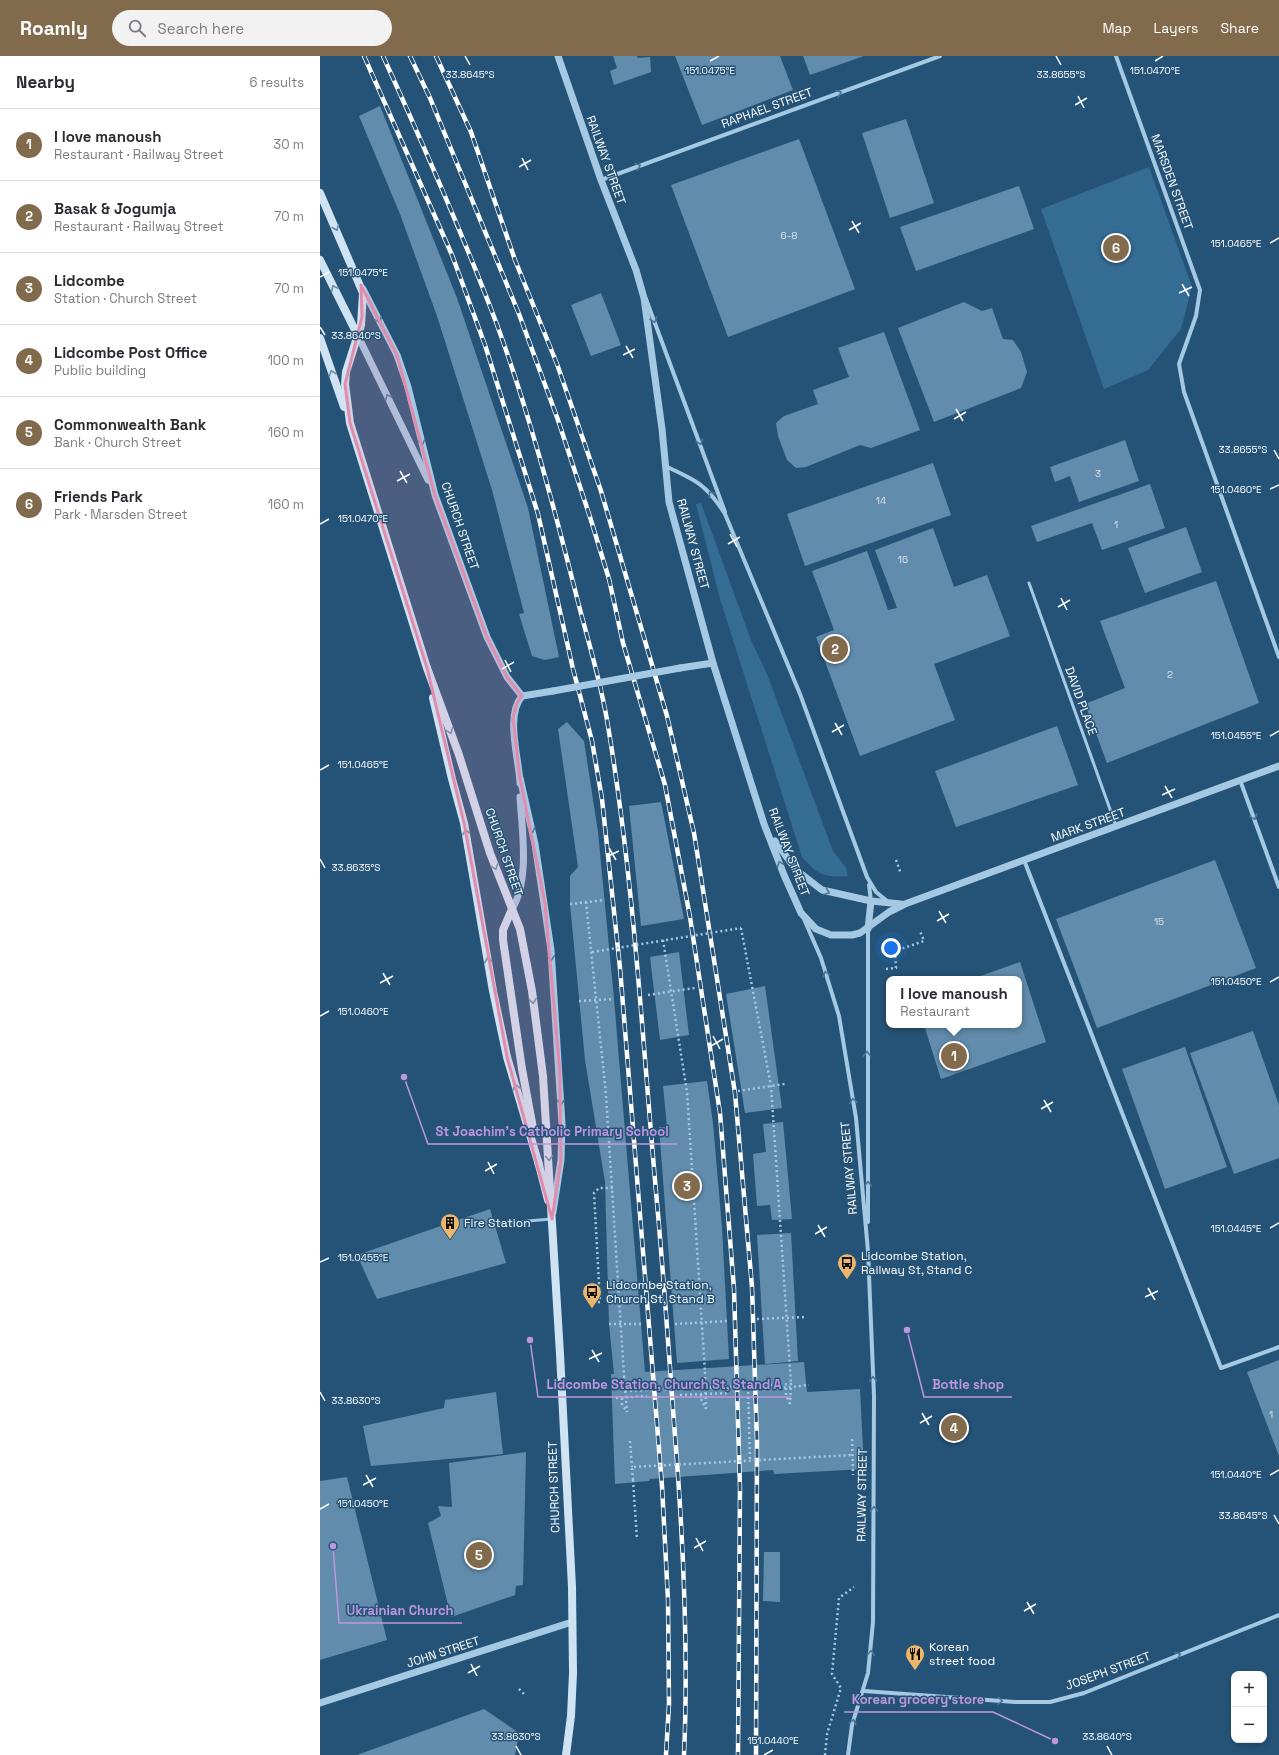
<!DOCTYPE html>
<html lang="en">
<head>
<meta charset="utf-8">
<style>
	:root { --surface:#fff; --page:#f2f2f3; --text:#2b2b33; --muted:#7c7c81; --line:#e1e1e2; --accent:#826a4c }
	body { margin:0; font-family:"Space Grotesk",sans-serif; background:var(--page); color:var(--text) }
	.controls { position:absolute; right:12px; bottom:12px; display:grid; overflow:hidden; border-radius:8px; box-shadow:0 2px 6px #0003 }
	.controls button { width:36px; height:36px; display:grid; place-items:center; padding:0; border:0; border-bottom:1px solid var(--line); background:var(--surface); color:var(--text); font:20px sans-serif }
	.you { position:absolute; left:571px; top:892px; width:14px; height:14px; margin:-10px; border:3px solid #fff; border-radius:50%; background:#1a73e8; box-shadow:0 0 0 6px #1a73e833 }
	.badge { display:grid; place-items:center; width:26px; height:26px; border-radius:50%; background:var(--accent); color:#fff; font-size:13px; font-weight:700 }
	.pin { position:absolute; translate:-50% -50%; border:2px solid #fff; box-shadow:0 1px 4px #0006 }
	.popup { position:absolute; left:566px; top:920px; width:136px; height:52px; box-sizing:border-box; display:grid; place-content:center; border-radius:8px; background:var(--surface); filter:drop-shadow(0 1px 3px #0005); font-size:13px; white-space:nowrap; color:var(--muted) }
	.popup b { font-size:15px; color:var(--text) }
	.popup::after { content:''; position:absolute; left:50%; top:100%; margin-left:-8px; border:8px solid transparent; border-top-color:var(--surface) }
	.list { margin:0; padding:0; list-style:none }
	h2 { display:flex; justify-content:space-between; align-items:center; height:52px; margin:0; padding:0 16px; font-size:17px }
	h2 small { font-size:13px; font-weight:400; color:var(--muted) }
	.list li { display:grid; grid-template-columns:26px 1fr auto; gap:12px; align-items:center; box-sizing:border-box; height:72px; padding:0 16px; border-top:1px solid var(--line) }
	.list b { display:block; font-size:15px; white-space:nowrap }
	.list p { margin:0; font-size:13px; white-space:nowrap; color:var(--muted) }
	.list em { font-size:13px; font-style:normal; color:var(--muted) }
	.icon { flex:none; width:22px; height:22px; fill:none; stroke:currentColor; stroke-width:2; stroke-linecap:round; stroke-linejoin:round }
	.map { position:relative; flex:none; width:959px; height:1699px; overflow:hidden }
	header { display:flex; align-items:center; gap:24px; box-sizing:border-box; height:56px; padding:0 20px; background:var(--accent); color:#fff }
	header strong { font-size:19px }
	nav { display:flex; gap:22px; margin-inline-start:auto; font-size:14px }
	.search { width:280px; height:36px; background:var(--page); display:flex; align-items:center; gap:10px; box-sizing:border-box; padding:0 14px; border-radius:22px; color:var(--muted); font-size:15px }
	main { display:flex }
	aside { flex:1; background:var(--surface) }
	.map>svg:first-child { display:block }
</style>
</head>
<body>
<header>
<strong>Roamly</strong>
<div class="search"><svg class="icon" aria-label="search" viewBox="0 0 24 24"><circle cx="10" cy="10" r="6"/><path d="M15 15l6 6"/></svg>Search here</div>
<nav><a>Map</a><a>Layers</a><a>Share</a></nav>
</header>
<main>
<aside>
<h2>Nearby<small>6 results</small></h2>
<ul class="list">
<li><span class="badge">1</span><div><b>I love manoush</b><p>Restaurant · Railway Street</p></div><em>30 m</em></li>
<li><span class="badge">2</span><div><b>Basak &amp; Jogumja</b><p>Restaurant · Railway Street</p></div><em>70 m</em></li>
<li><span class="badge">3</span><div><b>Lidcombe</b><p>Station · Church Street</p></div><em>70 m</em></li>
<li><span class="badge">4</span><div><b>Lidcombe Post Office</b><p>Public building</p></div><em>100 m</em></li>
<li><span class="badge">5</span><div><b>Commonwealth Bank</b><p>Bank · Church Street</p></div><em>160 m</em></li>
<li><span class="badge">6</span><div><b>Friends Park</b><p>Park · Marsden Street</p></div><em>160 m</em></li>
</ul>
</aside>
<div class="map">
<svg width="959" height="1699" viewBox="0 0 959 1699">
	<rect width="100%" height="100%" fill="#255377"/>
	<g fill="#356c93">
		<path d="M829,111l43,120 -11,42 -33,41 -44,19 -63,-180z"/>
		<path d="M381,447l50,137 16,34 66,177 13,17 2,8c-22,2 -31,-1 -46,-19l-82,-258 -24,-95z"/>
	</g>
	<g fill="#618cac">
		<path d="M293,0h24l1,2 12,-1 1,15 -37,13 -4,-14 7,-3z"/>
		<path d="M355,0h105l13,34 -91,35z"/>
		<path d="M483,0h61l-54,19z"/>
		<path d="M60,50l77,192 71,210 31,149 -14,3 -13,-4 -13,-42 5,-1 -32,-123 -55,-174 -37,-102 -41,-98z"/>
		<path d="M586,63l28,84 -44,15 -28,-85z"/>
		<path d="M479,83l56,150 -127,48 -57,-152z"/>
		<path d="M699,130l15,43 -118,42 -16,-44z"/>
		<path d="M281,237l20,52 -30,11 -20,-51z"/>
		<path d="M644,246l18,9 10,-3 11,31 10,1 8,12 6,20 -6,16 -87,34 -36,-94z"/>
		<path d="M564,276l36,98 -49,18 -11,-3 -54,22 -10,1 -9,-8 -9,-24 -2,-13 8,-7 34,-12 -5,-14 36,-13 -11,-29z"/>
		<path d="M805,384l14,41 -60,21 -9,-26 -15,6 -5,-15z"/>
		<path d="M613,407l18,52 -146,51 -18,-52z"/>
		<path d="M830,428l15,44 -63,22 -10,-27 -55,19 -6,-16z"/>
		<path d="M866,471l16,45 -57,21 -17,-45z"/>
		<path d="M613,472l21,59 33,-12 23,61 -76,28 21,56 -95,36 -44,-119 18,-7 -22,-59 55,-20 21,59 9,-2 -22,-58z"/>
		<path d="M896,525l43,122 -152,60 -22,-59 40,-16 -25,-67z"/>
		<path d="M247,666l17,19 14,91 16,167 31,373 159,-10 3,30 53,-3 4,80 -90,5 -1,-4 -123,9 -1,2 -34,3 -4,-110h3l-5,-50 -4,-142 -20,-122 -15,-156v-28l8,-9 -20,-138z"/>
		<path d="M737,670l21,59 -122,42 -21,-56z"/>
		<path d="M341,746l23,117 -43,7 -12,-120z"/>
		<path d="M895,804l41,108 -159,60 -41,-109z"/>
		<path d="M359,896l10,83 -29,5 -10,-83z"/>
		<path d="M700,906l26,80 -105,37 -17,-54h95v-46h-47z"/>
		<path d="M445,930l17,122 -37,5 -19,-119z"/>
		<path d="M933,975l26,74v53l-45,16 -44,-121z"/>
		<path d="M865,991l42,120 -62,22 -43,-120z"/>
		<path d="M387,1025l6,42 9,105 7,131 -52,4 -18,-236h8l-4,-41z"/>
		<path d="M463,1066l9,97 -20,1 -2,-15 -13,1 -4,-52 13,-2 -3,-28z"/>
		<path d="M170,1153l16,54 -129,36 -20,-44z"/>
		<path d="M471,1177l7,128 -33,3 -8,-129z"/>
		<path d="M959,1304v96l-32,-84z"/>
		<path d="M176,1336l7,62 -132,12 -8,-40 81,-18 1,-8z"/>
		<path d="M206,1396l-3,133 -7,1 -1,9 -64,22 -23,-94 13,-7 -3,-10 14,1 -3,-44z"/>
		<path d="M27,1421l40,163 -67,20v-179z"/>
		<path d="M444,1496h16v50l-17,-1z"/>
		<path d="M164,1653l35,24 -4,22h-158z"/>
	</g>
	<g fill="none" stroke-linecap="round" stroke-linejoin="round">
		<g stroke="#a6c9e3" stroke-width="2.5" stroke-dasharray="2 3" stroke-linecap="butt">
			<path d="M576,804l5,14"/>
			<path d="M266,846l20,193 18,281"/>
			<path d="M250,848l35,-4"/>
			<path d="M421,872l30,158 20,298"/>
			<path d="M343,884l24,152 18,280"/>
			<path d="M566,913l10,-1 -1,-17 29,-10 -4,-10"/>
			<path d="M328,939l47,-7"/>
			<path d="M259,945l35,-2"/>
			<path d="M418,1035l47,-7"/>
			<path d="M273,1247l7,-1 -6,-109 5,-5h14"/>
			<path d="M437,1263l48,-2"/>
			<path d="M289,1268h32"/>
			<path d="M355,1268l52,-3"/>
			<path d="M428,1331l2,73"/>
			<path d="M466,1332v7l4,9"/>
			<path d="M444,1334l45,-5"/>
			<path d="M381,1338v5l5,10"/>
			<path d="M360,1339l50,-2"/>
			<path d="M296,1342l31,-2"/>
			<path d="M302,1342v6l5,8"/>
			<path d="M532,1383l1,36"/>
			<path d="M310,1385l2,26"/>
			<path d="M313,1424l4,60"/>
			<path d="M199,1633l6,6"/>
			<path d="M505,1699l2,-21 14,-46 -9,-14 7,-76 15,-11"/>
		</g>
		<g stroke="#a6c9e3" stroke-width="3">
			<path d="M709,527l87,243"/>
			<path d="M175,1168l56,-5"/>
		</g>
		<g stroke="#a6c9e3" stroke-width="4">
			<path d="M796,0l84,234 -4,26 -17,48 5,28 95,265"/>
			<path d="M281,124l339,-124"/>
			<path d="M326,243l79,213"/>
			<path d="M345,410c31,14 42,19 60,48l75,180 67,183 9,15 11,9"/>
			<path d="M920,724l39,107"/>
			<path d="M704,804l197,508 58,-21"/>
			<path d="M549,829l2,16"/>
			<path d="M484,863l17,39 18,58 17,102 12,133 6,145 -1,226 -5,51 -16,52 -4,30"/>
			<path d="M548,873v293"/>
			<path d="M544,1635l151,11h35l34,-9 195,-78"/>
		</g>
		<g stroke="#a6c9e3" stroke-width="7">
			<path d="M238,0l43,124 35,90 8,28 18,131 7,73 44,161 51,161 20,51 17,38 15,16 15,6h21l8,-2 29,-21 16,-8 374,-138"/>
			<path d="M43,233l34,66 11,32 27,108 52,142 20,40 15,19"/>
			<path d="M38,280l70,144"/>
			<path d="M360,612l33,-5"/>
			<path d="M202,640l31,-5"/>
			<path d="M200,722l15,66 16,106 11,174 -1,36 -8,52"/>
			<path d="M200,727c-1,-25 -15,-67 2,-87"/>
			<path d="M455,785l21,29 26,20 49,11 30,3"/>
			<path d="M192,853c18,-29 10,-79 8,-112"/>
			<path d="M548,873l3,-28"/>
			<path d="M0,1647l252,-81"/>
		</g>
		<g stroke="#cfe3f3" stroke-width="8">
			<path d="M0,137l43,100 -2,32 -15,47 -1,12 5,39 77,245 32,87 31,98 30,76 12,62 11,85 17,278 12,233 1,86 -2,43 -5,39"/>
			<path d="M0,204l38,76"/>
			<path d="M0,282l24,69"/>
			<path d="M113,642l19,81 12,44 29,168 14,66 32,108"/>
			<path d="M192,853l-9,21v10l19,129 11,59"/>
			<path d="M218,1105l10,39"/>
		</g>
		<g stroke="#fff" stroke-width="4.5">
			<g id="rail">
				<path d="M44,0l88,199 33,90 53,169 35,155 19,72 10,58 18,169 42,518 6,114 1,104 -3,51"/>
				<path d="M63,0c40,88 79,176 113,266 32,87 56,178 79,268 11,45 26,90 33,136 27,161 35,325 50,488 6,69 11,139 16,209 9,110 15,221 10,332"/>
				<path d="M90,0l20,42 89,216 39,106 32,97 19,62 14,64 42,142 25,132 30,196 14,176 6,199 -2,267"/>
				<path d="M116,0l35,76 44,128 42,104 44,127 66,225 27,117 41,260 17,194 5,155 -1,313"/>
			</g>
		</g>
		<use href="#rail" stroke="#255377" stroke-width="3" stroke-dasharray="9" stroke-linecap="butt"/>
		<g stroke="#a6c9e3" stroke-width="2.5" stroke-dasharray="2 3" stroke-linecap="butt">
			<path d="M272,896l149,-24"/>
			<path d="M385,1316l1,37"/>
			<path d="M304,1320l3,36"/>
			<path d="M305,1335l166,-7 -1,20"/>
			<path d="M313,1424l-1,-13 220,-12"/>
		</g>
		<path stroke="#a6c9e3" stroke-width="7" d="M233,635l127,-23"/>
	</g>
	<defs><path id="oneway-chevron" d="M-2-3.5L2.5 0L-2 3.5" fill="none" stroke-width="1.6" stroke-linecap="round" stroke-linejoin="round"/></defs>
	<g stroke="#4c7697">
		<use href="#oneway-chevron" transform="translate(519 37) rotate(-20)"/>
		<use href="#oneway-chevron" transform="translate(318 110) rotate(-20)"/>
		<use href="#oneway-chevron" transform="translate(59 264) rotate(62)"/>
		<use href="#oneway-chevron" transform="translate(334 264) rotate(70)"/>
		<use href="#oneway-chevron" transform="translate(68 341) rotate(-116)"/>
		<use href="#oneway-chevron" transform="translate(102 386) rotate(76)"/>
		<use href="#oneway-chevron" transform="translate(380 386) rotate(70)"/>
		<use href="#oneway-chevron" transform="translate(391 438) rotate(-130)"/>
		<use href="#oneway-chevron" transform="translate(934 761) rotate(70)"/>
		<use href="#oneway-chevron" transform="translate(212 774) rotate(77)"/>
		<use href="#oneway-chevron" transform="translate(460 808) rotate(-111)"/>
		<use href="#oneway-chevron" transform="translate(507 836) rotate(20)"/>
		<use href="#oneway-chevron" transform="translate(231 902) rotate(86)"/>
		<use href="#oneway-chevron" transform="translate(506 918) rotate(-108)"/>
		<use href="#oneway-chevron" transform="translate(547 998) rotate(-90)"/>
		<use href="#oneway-chevron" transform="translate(533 1045) rotate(-99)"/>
		<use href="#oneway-chevron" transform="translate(241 1046) rotate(87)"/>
		<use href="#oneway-chevron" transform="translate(548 1128) rotate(-90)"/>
		<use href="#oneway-chevron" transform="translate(553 1323) rotate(-93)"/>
		<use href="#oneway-chevron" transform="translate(554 1453) rotate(-90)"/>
		<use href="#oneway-chevron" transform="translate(551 1597) rotate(-87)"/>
		<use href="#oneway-chevron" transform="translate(858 1599) rotate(-22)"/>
		<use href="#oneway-chevron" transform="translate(680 1645) rotate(4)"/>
		<use href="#oneway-chevron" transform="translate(533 1666) rotate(-75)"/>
	</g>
	<g stroke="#698da9">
		<use href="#oneway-chevron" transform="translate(16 172) rotate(67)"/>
		<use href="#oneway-chevron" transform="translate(14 232) rotate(-115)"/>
		<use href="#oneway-chevron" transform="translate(12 317) rotate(-109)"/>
		<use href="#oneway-chevron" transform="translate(130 675) rotate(69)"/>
		<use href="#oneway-chevron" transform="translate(146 776) rotate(-100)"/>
		<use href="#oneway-chevron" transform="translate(175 811) rotate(70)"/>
		<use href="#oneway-chevron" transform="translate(168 904) rotate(-100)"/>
		<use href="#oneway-chevron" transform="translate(213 945) rotate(81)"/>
		<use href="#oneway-chevron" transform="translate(196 1031) rotate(-106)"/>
		<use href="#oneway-chevron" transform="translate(229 1102) rotate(86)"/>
	</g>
	<path fill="#e08cad" fill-opacity="0.2" stroke="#e08cad" stroke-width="3" stroke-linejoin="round" d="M41,229l36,70 38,140 52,142 20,40 15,19 -5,7 -4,15 7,60 25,125 15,170 1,87 -9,59 -45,-162 -43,-234 -37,-155 -77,-245 -5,-39 17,-67z"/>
	<path fill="none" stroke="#fff" stroke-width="1.5" d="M145,0l5,9M736,0l5,9M390,5l9,-5M835,5l8,-5M758,40l6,12M755,49l12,-7M202,102l6,12M199,111l12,-7M532,165l7,12M529,174l12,-7M950,187l9,-5M0,221l9,-5M862,228l7,12M859,237l13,-6M0,271l5,8M306,290l7,12M303,299l12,-6M636,353l7,12M634,363l12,-7M954,394l5,9M80,415l7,12M77,425l13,-7M950,433l9,-4M0,468l9,-5M410,478l7,13M408,488l12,-7M741,542l6,12M738,551l12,-7M185,604l6,12M182,613l12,-7M515,667l7,12M512,676l12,-7M950,680l9,-5M0,714l9,-5M845,730l7,12M842,739l13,-6M289,792l7,12M286,801l13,-6M0,803l5,9M619,855l7,12M617,865l12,-7M63,917l7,12M950,926l9,-5M60,927l13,-7M0,960l9,-5M393,980l7,13M391,990l12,-7M724,1044l7,12M721,1053l12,-7M168,1106l6,12M165,1115l12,-7M498,1169l7,12M950,1172l9,-5M495,1178l12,-7M0,1206l9,-4M828,1232l7,12M825,1241l13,-6M272,1294l7,12M269,1303l13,-6M0,1336l5,9M602,1357l7,12M600,1367l12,-7M46,1419l7,12M950,1419l9,-5M43,1429l13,-7M0,1453l9,-5M954,1459l5,9M376,1482l7,13M374,1492l12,-7M707,1546l7,12M704,1555l12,-7M151,1608l6,12M148,1617l12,-7M196,1690l5,9M787,1690l5,9M444,1699l9,-5"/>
	<defs>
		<g id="building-pin" transform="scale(1)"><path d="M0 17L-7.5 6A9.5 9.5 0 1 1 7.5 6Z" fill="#ecb66b" stroke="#255377"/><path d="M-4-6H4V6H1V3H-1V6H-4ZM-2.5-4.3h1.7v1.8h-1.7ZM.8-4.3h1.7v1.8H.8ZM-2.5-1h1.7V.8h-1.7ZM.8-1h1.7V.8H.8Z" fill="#111"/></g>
		<g id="bus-pin" transform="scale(1)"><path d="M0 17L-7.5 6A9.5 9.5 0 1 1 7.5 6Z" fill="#ecb66b" stroke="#255377"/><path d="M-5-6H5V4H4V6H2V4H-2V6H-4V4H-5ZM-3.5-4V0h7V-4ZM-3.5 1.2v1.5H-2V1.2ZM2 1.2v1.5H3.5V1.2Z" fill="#111"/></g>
		<g id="restaurant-pin" transform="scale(1)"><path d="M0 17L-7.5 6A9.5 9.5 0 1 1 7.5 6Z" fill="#ecb66b" stroke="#255377"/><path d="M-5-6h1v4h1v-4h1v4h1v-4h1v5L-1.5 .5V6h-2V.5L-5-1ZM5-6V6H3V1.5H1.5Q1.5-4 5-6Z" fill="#111"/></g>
	</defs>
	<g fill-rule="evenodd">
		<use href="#building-pin" x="130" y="1167"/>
		<use href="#bus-pin" x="527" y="1207"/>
		<use href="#bus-pin" x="272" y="1236"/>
		<use href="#restaurant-pin" x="595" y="1598"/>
	</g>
	<g text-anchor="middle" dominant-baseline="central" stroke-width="3" stroke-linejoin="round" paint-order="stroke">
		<g font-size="10" fill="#d8e2ea">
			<text x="469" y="179">6-8</text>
			<text x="778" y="417">3</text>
			<text x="561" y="444">14</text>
			<text x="796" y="468">1</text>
			<text x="583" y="503">16</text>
			<text x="850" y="618">2</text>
			<text x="839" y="865">15</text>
			<text x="951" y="1358">1</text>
		</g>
		<g font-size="12" fill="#fff" stroke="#255377">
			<text transform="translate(447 52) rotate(-20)">RAPHAEL STREET</text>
			<text transform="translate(286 104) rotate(70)">RAILWAY STREET</text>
			<text transform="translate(852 126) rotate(70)">MARSDEN STREET</text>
			<text transform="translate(140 470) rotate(71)">CHURCH STREET</text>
			<text transform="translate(373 488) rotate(75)">RAILWAY STREET</text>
			<text transform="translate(761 645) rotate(70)">DAVID PLACE</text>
			<text transform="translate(768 769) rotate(-20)">MARK STREET</text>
			<text transform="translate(184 796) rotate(71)">CHURCH STREET</text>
			<text transform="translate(469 796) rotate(69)">RAILWAY STREET</text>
			<text transform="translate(529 1112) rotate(-95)">RAILWAY STREET</text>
			<text transform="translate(234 1431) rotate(-92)">CHURCH STREET</text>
			<text transform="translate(542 1439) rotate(-89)">RAILWAY STREET</text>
			<text transform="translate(123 1596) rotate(-18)">JOHN STREET</text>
			<text transform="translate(788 1615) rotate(-20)">JOSEPH STREET</text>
		</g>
		<g font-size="12" fill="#fff" stroke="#255377" text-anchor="start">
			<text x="144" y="1167">Fire Station</text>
			<text x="541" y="1200">Lidcombe Station,<tspan x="541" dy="14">Railway St, Stand C</tspan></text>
			<text x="286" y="1229">Lidcombe Station,<tspan x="286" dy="14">Church St, Stand B</tspan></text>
			<text x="609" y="1591">Korean<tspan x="609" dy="14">street food</tspan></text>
		</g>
	</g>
	<g font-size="10" text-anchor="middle" fill="#fff" stroke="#255377" stroke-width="3" stroke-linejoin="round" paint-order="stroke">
		<text x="390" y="18">151.0475°E</text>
		<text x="835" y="18">151.0470°E</text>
		<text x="150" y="22">33.8645°S</text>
		<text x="741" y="22">33.8655°S</text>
		<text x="916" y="191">151.0465°E</text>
		<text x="43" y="220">151.0475°E</text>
		<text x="36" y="283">33.8640°S</text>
		<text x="923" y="397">33.8655°S</text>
		<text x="916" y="437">151.0460°E</text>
		<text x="43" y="466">151.0470°E</text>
		<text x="916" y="683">151.0455°E</text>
		<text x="43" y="712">151.0465°E</text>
		<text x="36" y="815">33.8635°S</text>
		<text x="916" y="929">151.0450°E</text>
		<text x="43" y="959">151.0460°E</text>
		<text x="916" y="1176">151.0445°E</text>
		<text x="43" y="1205">151.0455°E</text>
		<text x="36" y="1348">33.8630°S</text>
		<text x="916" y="1422">151.0440°E</text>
		<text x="43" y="1451">151.0450°E</text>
		<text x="923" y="1463">33.8645°S</text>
		<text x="196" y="1684">33.8630°S</text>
		<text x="787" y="1684">33.8640°S</text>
		<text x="453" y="1688">151.0440°E</text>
	</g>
	<path fill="none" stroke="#bd96df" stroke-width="1.5" d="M84 1021L108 1088H357M587 1274L604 1341H692M210 1284L218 1341H471M13 1490L19 1567H142M735 1685L673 1656H524"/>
	<g fill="#bd96df" stroke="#255377" stroke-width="1.5">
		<circle cx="84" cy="1021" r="4"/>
		<circle cx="587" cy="1274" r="4"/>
		<circle cx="210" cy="1284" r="4"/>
		<circle cx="13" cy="1490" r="4"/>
		<circle cx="735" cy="1685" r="4"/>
	</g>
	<g font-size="13" text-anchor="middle" font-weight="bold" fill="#bd96df" stroke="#255377" stroke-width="3" stroke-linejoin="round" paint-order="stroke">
		<text x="232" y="1080">St Joachim's Catholic Primary School</text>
		<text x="648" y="1333">Bottle shop</text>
		<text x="344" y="1333">Lidcombe Station, Church St, Stand A</text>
		<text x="80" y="1559">Ukrainian Church</text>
		<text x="598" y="1648">Korean grocery store</text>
	</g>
</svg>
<div class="controls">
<button>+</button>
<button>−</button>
</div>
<div class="you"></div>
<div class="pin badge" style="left:634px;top:1000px">1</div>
<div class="popup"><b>I love manoush</b>Restaurant</div>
<div class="pin badge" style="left:515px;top:593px">2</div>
<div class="pin badge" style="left:367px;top:1130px">3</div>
<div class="pin badge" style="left:634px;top:1372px">4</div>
<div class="pin badge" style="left:159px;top:1499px">5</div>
<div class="pin badge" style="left:796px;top:192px">6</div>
</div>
</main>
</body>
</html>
